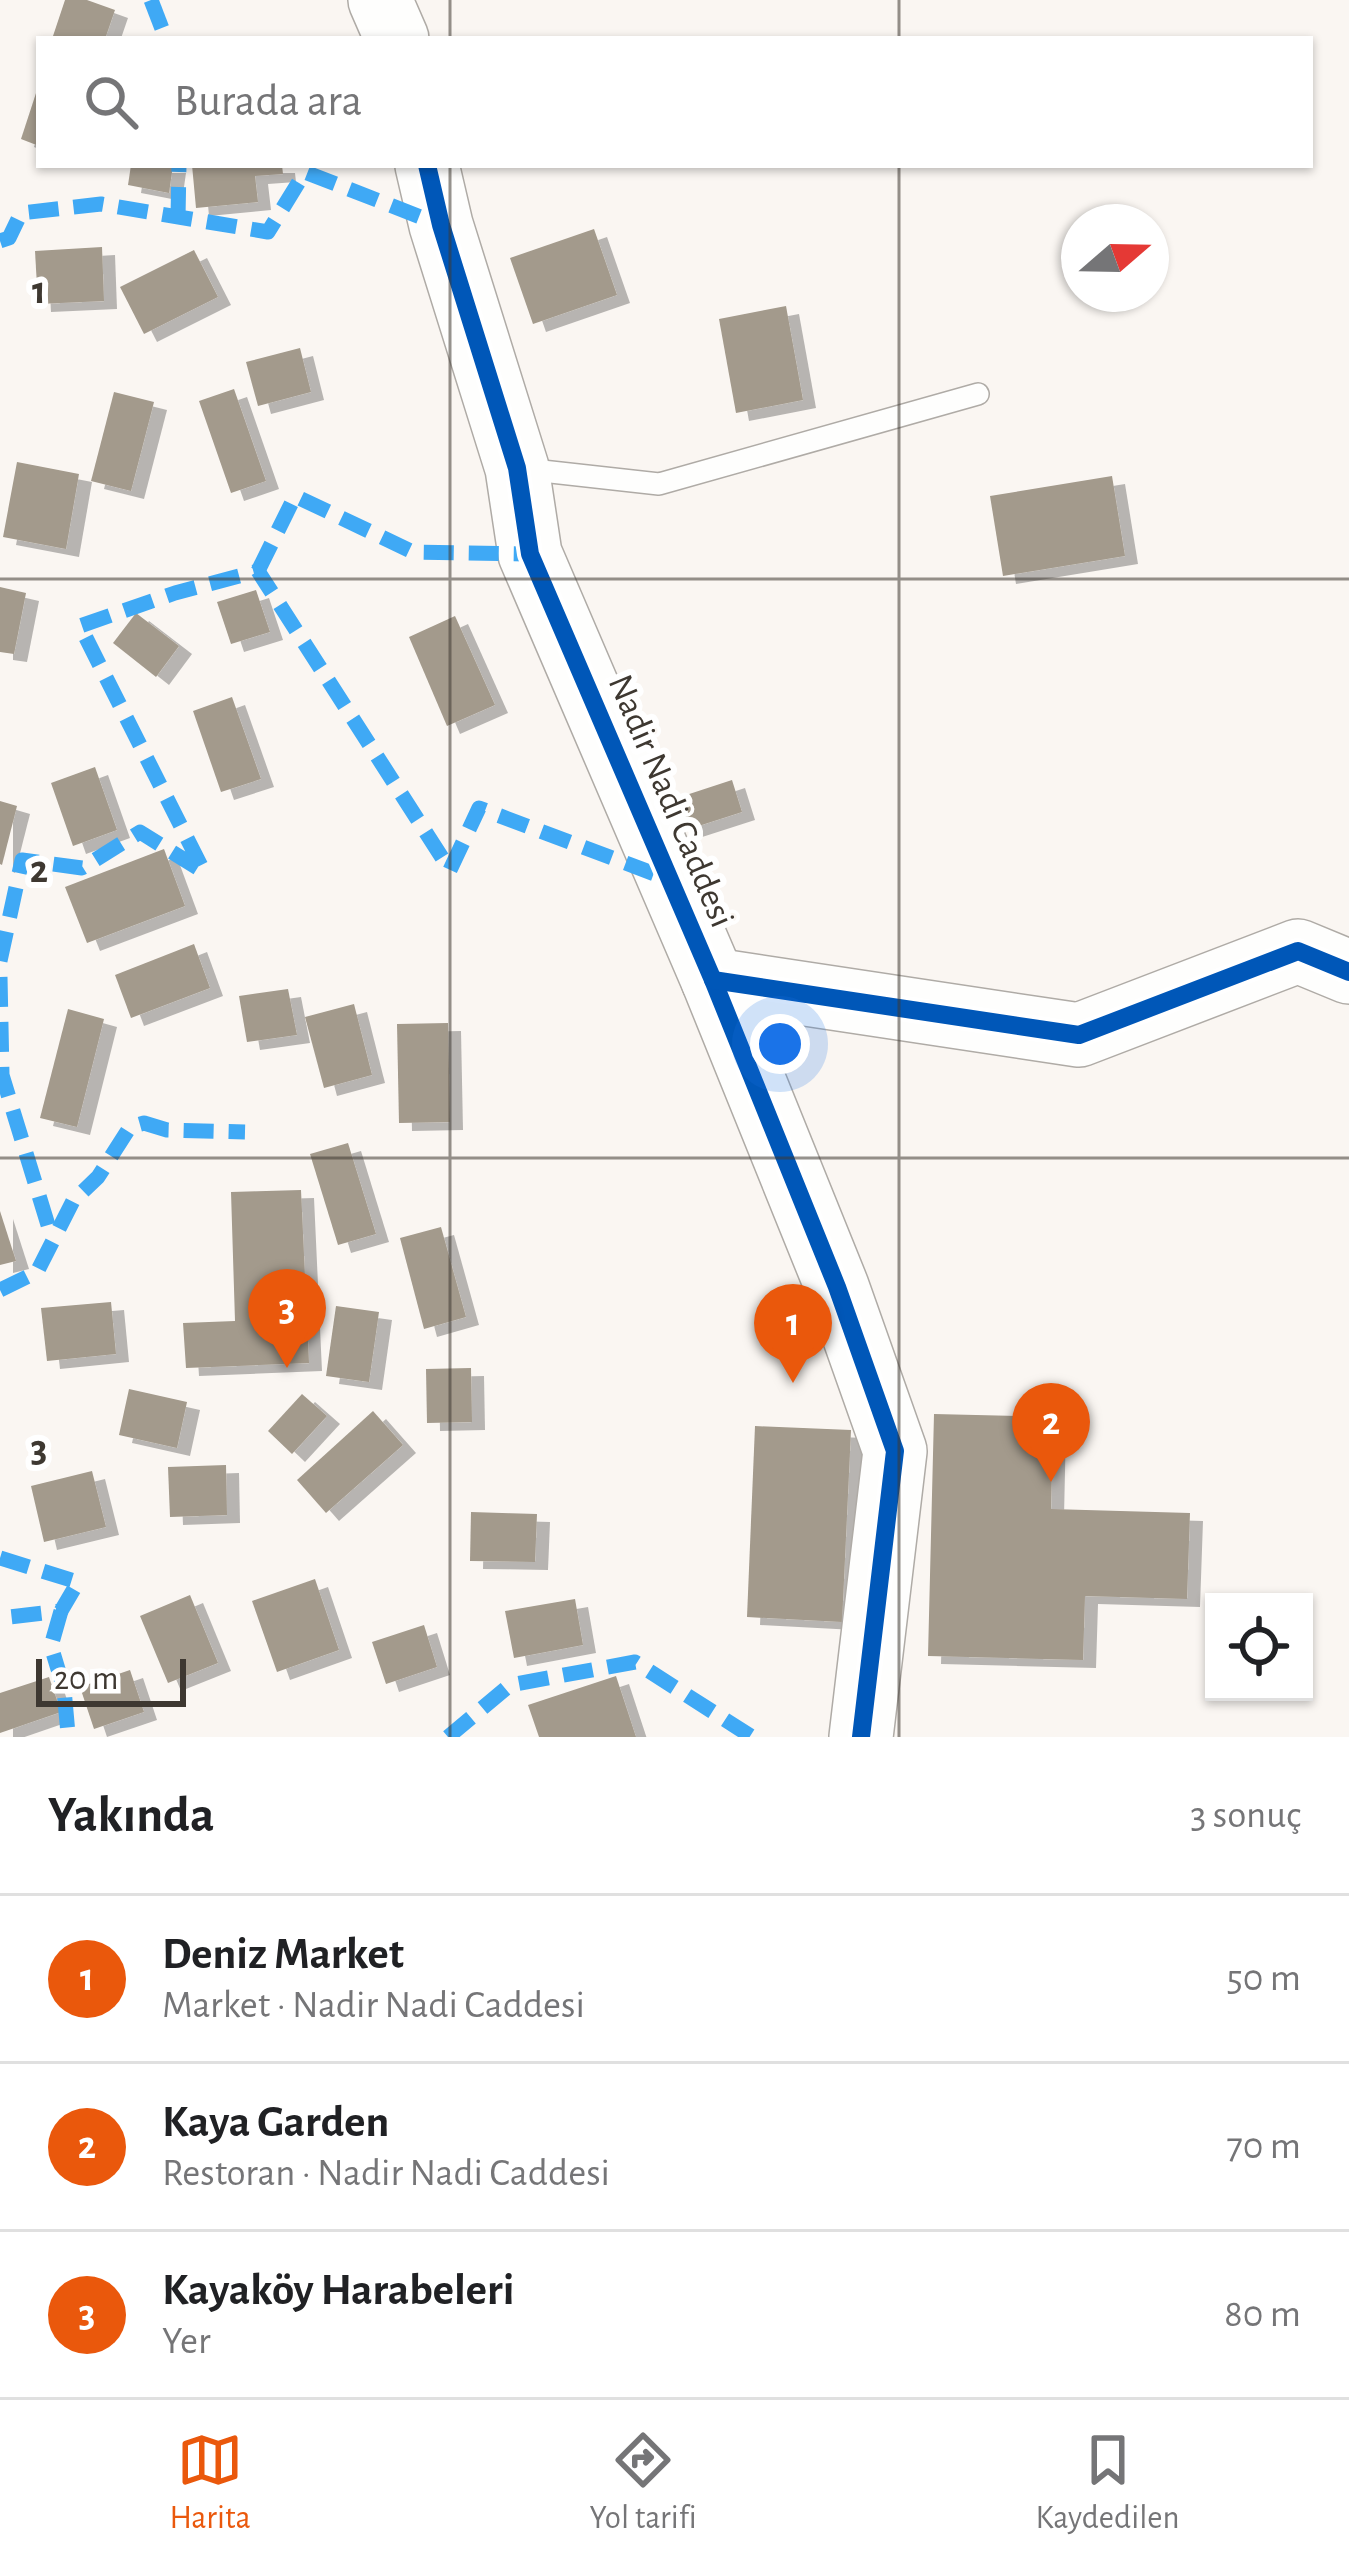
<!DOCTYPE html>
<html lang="tr">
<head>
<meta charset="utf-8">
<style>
	:root { --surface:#fff; --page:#f6f6f6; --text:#202124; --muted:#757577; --line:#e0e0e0; --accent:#ea580c }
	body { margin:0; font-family:"Alegreya Sans",sans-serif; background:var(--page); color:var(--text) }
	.controls { position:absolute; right:36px; bottom:36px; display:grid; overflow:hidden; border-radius:0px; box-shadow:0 3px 9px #0004 }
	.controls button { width:108px; height:108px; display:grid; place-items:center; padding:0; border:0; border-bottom:3px solid var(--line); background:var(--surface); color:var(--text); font:60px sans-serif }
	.compass { position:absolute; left:1061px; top:204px; width:108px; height:108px; border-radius:50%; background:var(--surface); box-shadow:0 3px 9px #0004; rotate:70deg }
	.scale { position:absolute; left:36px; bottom:30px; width:150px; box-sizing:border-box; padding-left:12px; border:6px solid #3e3831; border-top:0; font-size:33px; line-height:42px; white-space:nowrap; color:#3e3831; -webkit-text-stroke:9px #fff; paint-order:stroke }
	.you { position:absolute; left:780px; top:1044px; width:42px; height:42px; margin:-30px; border:9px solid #fff; border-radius:50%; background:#1a73e8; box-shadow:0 0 0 18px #1a73e833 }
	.badge { display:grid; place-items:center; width:78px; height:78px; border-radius:50%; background:var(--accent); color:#fff; font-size:39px; font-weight:700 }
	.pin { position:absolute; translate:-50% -99px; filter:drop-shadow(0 3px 6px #0008) }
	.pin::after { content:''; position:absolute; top:63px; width:42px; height:36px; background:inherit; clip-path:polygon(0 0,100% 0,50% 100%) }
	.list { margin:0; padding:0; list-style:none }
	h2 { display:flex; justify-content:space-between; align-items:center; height:156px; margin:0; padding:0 48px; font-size:51px }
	h2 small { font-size:39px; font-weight:400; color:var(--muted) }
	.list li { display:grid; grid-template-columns:78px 1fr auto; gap:36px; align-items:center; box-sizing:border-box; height:168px; padding:0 48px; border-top:3px solid var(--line) }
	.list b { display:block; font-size:45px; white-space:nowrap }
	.list p { margin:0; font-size:39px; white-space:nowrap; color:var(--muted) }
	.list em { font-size:39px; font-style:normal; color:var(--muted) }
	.icon { flex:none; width:66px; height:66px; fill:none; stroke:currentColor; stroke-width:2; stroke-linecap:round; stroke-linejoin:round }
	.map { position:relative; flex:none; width:1349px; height:1737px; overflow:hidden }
	.search { position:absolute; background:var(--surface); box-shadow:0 3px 9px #0004; left:36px; right:36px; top:36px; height:132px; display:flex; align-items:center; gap:30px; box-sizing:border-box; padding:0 42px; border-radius:0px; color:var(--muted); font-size:45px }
	.sheet { height:660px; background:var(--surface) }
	nav { display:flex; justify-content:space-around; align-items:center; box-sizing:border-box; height:168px; border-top:3px solid var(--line); background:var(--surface); font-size:33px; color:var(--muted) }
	nav a { display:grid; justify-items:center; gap:6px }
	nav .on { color:var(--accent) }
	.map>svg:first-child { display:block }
</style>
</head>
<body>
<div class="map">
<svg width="1349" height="1737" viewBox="0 0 1349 1737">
	<defs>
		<filter id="shadow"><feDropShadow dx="13" dy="8" stdDeviation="0" flood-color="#0004"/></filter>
	</defs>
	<rect width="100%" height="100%" fill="#faf6f2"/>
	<g fill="#a39a8c" filter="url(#shadow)">
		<path d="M65,0h22l28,10 -10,29h-53z"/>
		<path d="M38,87h1v59l-18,-7z"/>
		<path d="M131,165h42l-4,28 -41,-8z"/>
		<path d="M192,165h90l1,9 -28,2 3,26 -62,6z"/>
		<path d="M594,229l23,66 -84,29 -23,-66z"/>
		<path d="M102,247l2,54 -66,3 -3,-53z"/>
		<path d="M194,250l24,47 -74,37 -24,-47z"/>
		<path d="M786,306l17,94 -67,13 -17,-94z"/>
		<path d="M300,348l11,44 -53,14 -12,-44z"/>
		<path d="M234,389l32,92 -35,12 -32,-92z"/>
		<path d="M114,392l40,10 -23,89 -40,-10z"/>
		<path d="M17,462l62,12 -13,75 -63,-12z"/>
		<path d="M1112,476l13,80 -122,20 -13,-80z"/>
		<path d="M0,587l26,6 -12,61 -14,-2z"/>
		<path d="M256,590l14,42 -39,12 -14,-42z"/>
		<path d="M136,613l43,33 -23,31 -43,-34z"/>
		<path d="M455,616l40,89 -48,21 -38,-89z"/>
		<path d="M232,697l29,82 -40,13 -28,-81z"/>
		<path d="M95,767l22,63 -44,16 -22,-63z"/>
		<path d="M732,780l10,32 -59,19 -9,-32z"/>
		<path d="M0,801l17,5 -15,59 -2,-1z"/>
		<path d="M164,849l21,57 -98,37 -22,-56z"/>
		<path d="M194,944l16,44 -79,30 -16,-43z"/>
		<path d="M288,989l9,46 -50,7 -8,-46z"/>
		<path d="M354,1004l18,71 -48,13 -19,-71z"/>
		<path d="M68,1009l36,10 -27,108 -37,-9z"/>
		<path d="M448,1023l2,99 -51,1 -2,-99z"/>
		<path d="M348,1143l28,91 -38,11 -28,-91z"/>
		<path d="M301,1190l8,173 -123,5 -3,-45 52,-2 -4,-129z"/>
		<path d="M0,1211l16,50 -16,4z"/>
		<path d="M441,1227l25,90 -42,12 -24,-91z"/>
		<path d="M111,1302l5,52 -69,7 -6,-53z"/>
		<path d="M336,1306l43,6 -10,70 -43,-6z"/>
		<path d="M471,1368l1,54 -45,1 -1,-54z"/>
		<path d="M129,1389l58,13 -10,46 -58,-13z"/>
		<path d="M302,1394l25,22 -35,38 -24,-23z"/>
		<path d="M373,1411l30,34 -77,68 -29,-33z"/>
		<path d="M934,1414l119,3 -2,92 139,4 -3,86 -102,-3 -2,64 -155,-4z"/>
		<path d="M755,1426l96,4 -9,192 -95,-5z"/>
		<path d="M226,1465l1,50 -57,2 -2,-50z"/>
		<path d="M92,1471l14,56 -62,15 -13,-56z"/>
		<path d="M471,1512l66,2 -2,48 -65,-1z"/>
		<path d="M315,1579l24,71 -62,22 -25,-71z"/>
		<path d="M190,1595l28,68 -50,20 -28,-67z"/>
		<path d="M575,1599l8,46 -69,13 -9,-47z"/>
		<path d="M424,1625l13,42 -51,17 -14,-42z"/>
		<path d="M130,1670l14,42 -50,17 -14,-42z"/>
		<path d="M616,1676l20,61h-97l-11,-32z"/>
		<path d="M49,1677l12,35 -61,21v-40z"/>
	</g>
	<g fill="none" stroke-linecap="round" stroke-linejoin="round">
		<g stroke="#afaba6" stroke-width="24">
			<path id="lane" d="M524,469l135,15 319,-90"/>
		</g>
		<g stroke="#afaba6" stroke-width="66">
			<g id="secondary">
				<path d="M380,0l17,39"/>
				<path d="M427,165l14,60 76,243 13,86 183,426 124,307 58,164 -34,286"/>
				<path d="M713,980l366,55 219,-84 51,21"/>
			</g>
		</g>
		<use href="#lane" stroke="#fefefd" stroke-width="21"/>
		<use href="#secondary" stroke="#fefefd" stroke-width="63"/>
		<g stroke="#3fa9f5" stroke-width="15" stroke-dasharray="30 15" stroke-linecap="butt">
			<path d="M151,0l15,39"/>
			<path d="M178,217l1,-52"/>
			<path d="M0,241l9,-3 12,-25 80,-9 167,28 37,-60 136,53"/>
			<path d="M258,571l37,-75 118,56 117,2"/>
			<path d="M0,961l22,-101 60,8 58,-36 64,40 -124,-246 95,-33 83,-22 192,299 29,-62 189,71"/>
			<path d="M0,977l2,98 50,163"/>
			<path d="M0,1290l37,-18 36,-71 25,-24 32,-50 14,-4 23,7 78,2"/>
			<path d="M0,1558l78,24 -17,29 -61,7"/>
			<path d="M61,1611l-10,35 13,43 4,45"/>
			<path d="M448,1737l62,-52 125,-23 117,75"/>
		</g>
		<g stroke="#fff" stroke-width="26">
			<g id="cycleway">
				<path d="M427,165l14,60 76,243 13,86 183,426 124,307 58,164 -34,286"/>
				<path d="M713,980l366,55 219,-84 51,21"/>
			</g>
		</g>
		<use href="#cycleway" stroke="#0057b8" stroke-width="18"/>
	</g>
	<path fill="none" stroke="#3e3831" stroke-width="3" stroke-opacity="0.55" d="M450,0v39M899,0v39M450,165v1572M899,165v1572M0,579h1349M0,1158h1349"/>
	<g text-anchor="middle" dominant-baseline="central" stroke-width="12" stroke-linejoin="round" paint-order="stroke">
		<g font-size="36" fill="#3e3831" stroke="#fff">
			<text transform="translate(671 801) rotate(67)">Nadir Nadi Caddesi</text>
		</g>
	</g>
	<g font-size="39" text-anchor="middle" font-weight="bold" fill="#3e3831" stroke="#fff" stroke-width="12" stroke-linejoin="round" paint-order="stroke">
		<text x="39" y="303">1</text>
		<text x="39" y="882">2</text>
		<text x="39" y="1461">3</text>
	</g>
</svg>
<div class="controls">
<button><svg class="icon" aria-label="locate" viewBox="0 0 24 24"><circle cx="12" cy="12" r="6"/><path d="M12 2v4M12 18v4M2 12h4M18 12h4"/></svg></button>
</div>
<svg class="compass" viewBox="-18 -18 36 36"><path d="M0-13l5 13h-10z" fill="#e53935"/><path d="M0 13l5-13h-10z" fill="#757577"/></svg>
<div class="scale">20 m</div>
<div class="you"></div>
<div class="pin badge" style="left:793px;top:1383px">1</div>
<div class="pin badge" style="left:1051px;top:1482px">2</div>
<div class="pin badge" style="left:287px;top:1368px">3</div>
<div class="search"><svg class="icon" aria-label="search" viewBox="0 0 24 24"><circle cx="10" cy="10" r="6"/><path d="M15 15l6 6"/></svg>Burada ara</div>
</div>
<section class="sheet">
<h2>Yakında<small>3 sonuç</small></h2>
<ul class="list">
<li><span class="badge">1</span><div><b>Deniz Market</b><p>Market · Nadir Nadi Caddesi</p></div><em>50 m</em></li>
<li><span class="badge">2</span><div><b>Kaya Garden</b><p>Restoran · Nadir Nadi Caddesi</p></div><em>70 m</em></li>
<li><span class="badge">3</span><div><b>Kayaköy Harabeleri</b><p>Yer</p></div><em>80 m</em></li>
</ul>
</section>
<nav>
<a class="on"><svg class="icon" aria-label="map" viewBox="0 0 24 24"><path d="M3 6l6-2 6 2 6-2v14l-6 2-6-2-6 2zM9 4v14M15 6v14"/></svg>Harita</a>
<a><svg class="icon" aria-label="directions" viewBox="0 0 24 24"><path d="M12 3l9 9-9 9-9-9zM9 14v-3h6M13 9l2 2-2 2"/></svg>Yol tarifi</a>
<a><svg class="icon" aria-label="saved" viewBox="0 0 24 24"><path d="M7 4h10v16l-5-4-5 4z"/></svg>Kaydedilen</a>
</nav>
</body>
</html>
